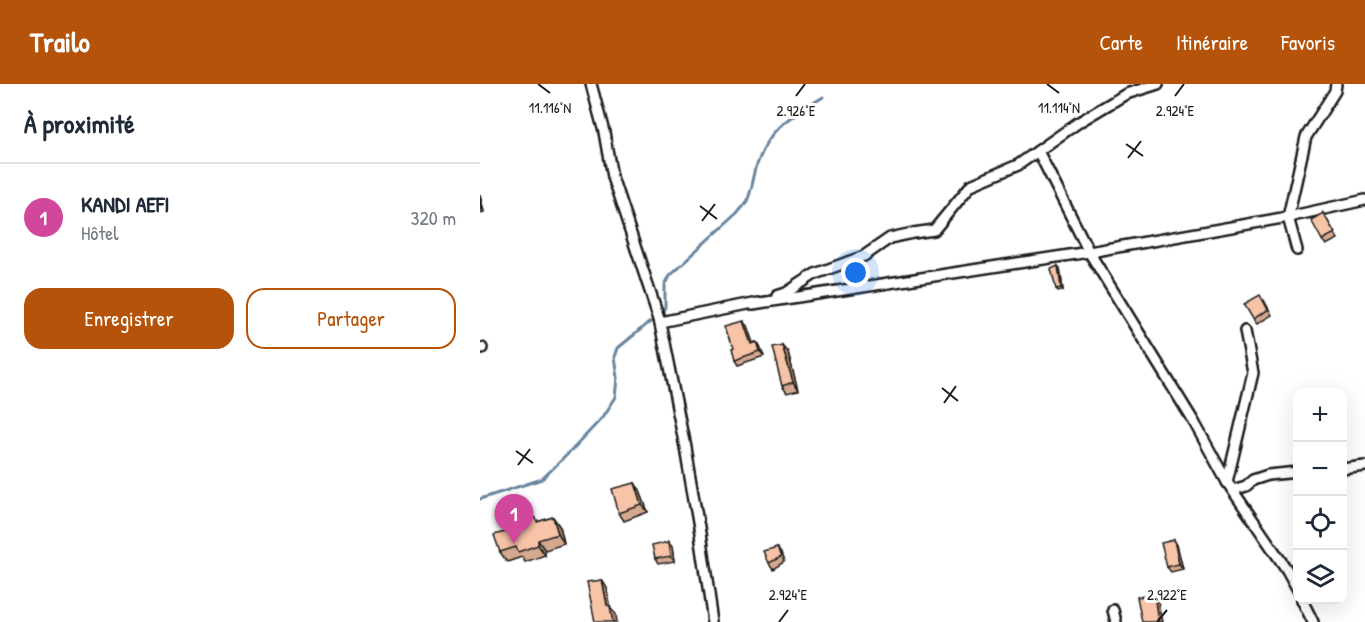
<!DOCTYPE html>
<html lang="fr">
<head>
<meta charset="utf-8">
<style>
	:root { --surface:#fff; --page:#f2f2f3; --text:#1f2937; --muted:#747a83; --line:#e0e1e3; --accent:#b45309 }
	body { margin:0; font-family:"Patrick Hand",sans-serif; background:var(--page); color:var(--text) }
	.controls { position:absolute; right:18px; bottom:18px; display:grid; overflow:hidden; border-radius:12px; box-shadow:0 6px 24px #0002 }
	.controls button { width:54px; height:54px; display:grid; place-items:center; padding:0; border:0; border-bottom:2px solid var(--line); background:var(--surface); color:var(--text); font:30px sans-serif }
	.you { position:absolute; left:376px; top:189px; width:21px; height:21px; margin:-15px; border:4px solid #fff; border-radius:50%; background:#1a73e8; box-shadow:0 0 0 9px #1a73e833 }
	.badge { display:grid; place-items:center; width:39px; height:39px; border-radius:50%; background:var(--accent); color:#fff; font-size:20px; font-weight:700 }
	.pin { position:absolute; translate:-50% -50px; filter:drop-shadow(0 2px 3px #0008) }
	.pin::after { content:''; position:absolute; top:32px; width:21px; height:18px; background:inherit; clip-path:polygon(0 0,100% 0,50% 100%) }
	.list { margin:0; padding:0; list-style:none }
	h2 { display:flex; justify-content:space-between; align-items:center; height:78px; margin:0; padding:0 24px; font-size:26px }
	h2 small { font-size:20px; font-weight:400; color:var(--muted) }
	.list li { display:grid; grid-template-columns:39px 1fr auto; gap:18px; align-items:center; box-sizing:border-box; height:108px; padding:0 24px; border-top:2px solid var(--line) }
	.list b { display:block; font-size:22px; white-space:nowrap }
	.list p { margin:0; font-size:20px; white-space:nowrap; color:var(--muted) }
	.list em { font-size:20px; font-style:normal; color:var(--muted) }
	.actions { display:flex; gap:12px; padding:18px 24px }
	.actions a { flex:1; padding:14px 0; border:2px solid var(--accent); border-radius:18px; text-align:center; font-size:21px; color:var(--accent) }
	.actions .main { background:var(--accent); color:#fff }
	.icon { flex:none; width:33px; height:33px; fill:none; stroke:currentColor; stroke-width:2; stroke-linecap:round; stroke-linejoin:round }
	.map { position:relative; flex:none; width:885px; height:538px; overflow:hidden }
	header { display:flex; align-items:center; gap:36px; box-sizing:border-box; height:84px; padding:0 30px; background:var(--accent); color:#fff }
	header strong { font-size:28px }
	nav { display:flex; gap:33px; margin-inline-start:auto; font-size:21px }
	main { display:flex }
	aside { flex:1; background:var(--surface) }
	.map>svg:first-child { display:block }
</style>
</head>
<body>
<header>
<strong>Trailo</strong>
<nav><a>Carte</a><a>Itinéraire</a><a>Favoris</a></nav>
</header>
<main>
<aside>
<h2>À proximité<small></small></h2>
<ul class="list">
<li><span class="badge" style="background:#d1479c">1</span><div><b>KANDI AEFI</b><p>Hôtel</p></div><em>320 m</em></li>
</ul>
<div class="actions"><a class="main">Enregistrer</a><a>Partager</a></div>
</aside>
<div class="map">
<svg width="885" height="538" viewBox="0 0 885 538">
	<rect width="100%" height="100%" fill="#fff"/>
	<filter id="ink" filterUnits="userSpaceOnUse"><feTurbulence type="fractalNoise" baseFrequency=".0167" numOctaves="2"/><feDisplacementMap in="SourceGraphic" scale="12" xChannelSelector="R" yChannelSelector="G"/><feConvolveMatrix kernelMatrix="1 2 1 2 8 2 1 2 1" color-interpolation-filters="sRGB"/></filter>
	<g filter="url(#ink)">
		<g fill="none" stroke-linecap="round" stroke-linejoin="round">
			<path stroke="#68859f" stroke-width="3" d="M0,415l62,-20 28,-27 33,-35 13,-20 2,-19 -3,-21 3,-9 33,-27 8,-3 6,-11v-22l5,-10 67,-61c3,-4 6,-7 9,-11 7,-13 7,-28 12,-41 13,-36 35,-46 65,-65"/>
			<g stroke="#1c1c1c" stroke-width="14">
				<g id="minor">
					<path d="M111,0l13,48 8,45 47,141 26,129 15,87 13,88"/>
					<path d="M558,67l51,101 199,-35 77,-17"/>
					<path d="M817,166l-9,-33 18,-80 29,-46 1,-7"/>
					<path d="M297,212l9,-3 29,-19 49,-18 26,-18 23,-5 21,-3 37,-45 47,-20 61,-43 47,-28 32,-10"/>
					<path d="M273,220l336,-52 105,170 33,60 60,88 11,20"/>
					<path d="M180,238l98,-20"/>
					<path d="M0,264h2"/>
					<path d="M862,385l23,-3"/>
					<path d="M747,398l26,-109 -8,-42"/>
					<path d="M753,406l13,-4 7,-6 15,-5 30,-3"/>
					<path d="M822,516l11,22"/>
					<path d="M633,526l3,12"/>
				</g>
			</g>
			<use href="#minor" stroke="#fff" stroke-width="9"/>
		</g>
		<g fill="#d5a990" stroke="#1c1c1c" stroke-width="1.5">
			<path d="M0,111l4,17 -4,1z"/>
			<path d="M843,129l15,26 -12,6 -4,-5z"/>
			<path d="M580,184l3,22 -5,1 -2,-2z"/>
			<path d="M784,216l8,15 -15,9 -4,-5z"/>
			<path d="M268,242l6,17 3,-1 3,5 4,10 -27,9 -3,-5 -1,-12z"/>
			<path d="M302,261l6,7 10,38 -11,3 -5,-7z"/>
			<path d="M155,399l5,8 8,21 -24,9 -5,-8z"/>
			<path d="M73,433l7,10 4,17 -19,6v5l-20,7 -3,-5 -15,5 -7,-10 8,-21z"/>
			<path d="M694,456l3,5 6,24 -12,3 -4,-5z"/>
			<path d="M189,457l4,5 2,15 -17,3 -3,-5z"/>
			<path d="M297,464l4,5 3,9 -11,7 -4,-6z"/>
		</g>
		<g fill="#ae8976" stroke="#1c1c1c" stroke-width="1.5">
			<path d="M0,111l4,17 -3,-5z"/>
			<path d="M578,182l2,2 3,22 -2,-2z"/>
			<path d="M264,237l4,5 8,23 -4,-5z"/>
			<path d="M277,258l3,5 4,10 -4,-5z"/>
			<path d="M302,261l6,7 10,38 -5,-8z"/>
			<path d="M155,399l5,8 8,21 -6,-7z"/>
			<path d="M73,433l7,10 4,17 -6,-10z"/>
			<path d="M58,456l7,10v5l-7,-10z"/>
			<path d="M694,456l3,5 6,24 -4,-5z"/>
			<path d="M189,457l4,5 2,15 -4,-5z"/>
			<path d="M122,496l5,8 4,21 5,5 1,8h-4l-6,-16z"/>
			<path d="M674,511l4,6 4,21h-3l-1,-1z"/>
		</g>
		<g fill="#f8c4a8" stroke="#1c1c1c" stroke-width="1.5">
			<path d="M843,129l12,20 -13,7 -11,-20z"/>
			<path d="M578,182l3,22 -5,1 -5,-20z"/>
			<path d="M780,211l8,15 -15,9 -9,-15z"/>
			<path d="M264,237l8,23 5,-2 3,10 -26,9 -3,-11 2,-1 -7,-23z"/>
			<path d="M302,261l11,37 -11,4 -10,-39z"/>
			<path d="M155,399l7,22 -23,8 -7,-24z"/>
			<path d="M49,430l7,4 1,4 16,-5 5,17 -20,6v5l-20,7 -2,-5 -16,5 -6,-17 14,-4 5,-10z"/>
			<path d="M694,456l5,24 -12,3 -6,-24z"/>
			<path d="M189,457l2,15 -16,3 -3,-14z"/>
			<path d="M297,464l4,9 -12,6 -5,-11z"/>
			<path d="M122,496l5,26 3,1 3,15h-18l-8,-40z"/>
			<path d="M674,511l4,26 -2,1h-14l-5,-25z"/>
		</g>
	</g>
	<path fill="none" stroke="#1c1c1c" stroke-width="2" d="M58,0l12,9M567,0l12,9M316,12l9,-12M695,12l9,-12M646,60l17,12M648,74l13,-17M220,122l17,13M222,137l13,-17M462,304l16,13M464,319l12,-17M36,367l17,12M38,381l12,-16M299,538l9,-12M677,538l10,-12"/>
	<g font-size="15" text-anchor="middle" fill="#1c1c1c" stroke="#fff" stroke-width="6" stroke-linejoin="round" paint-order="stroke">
		<text x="70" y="29">11.116°N</text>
		<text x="579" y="29">11.114°N</text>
		<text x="316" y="32">2.926°E</text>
		<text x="695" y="32">2.924°E</text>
		<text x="308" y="516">2.924°E</text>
		<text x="687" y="516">2.922°E</text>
	</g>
</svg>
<div class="controls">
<button>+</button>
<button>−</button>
<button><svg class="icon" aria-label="locate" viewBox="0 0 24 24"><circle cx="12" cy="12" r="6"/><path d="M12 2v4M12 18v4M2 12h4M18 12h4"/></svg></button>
<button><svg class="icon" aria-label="layers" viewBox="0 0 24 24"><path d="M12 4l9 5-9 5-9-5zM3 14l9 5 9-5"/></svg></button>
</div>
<div class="you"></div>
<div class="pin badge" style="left:34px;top:460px;background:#d1479c">1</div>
</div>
</main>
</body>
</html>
